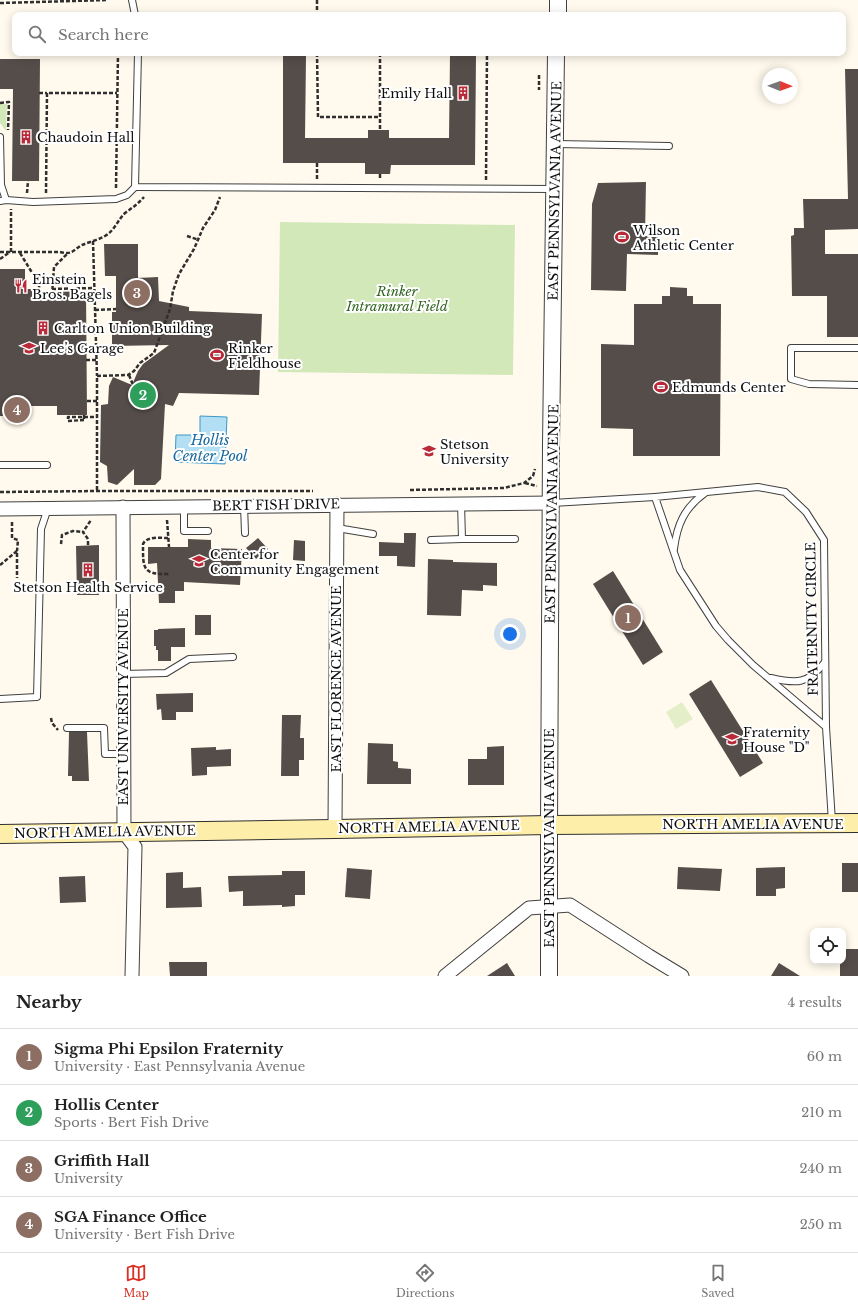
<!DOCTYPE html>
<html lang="en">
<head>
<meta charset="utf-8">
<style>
	:root { --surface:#fff; --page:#f2f2f2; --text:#222; --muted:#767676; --line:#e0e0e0; --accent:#d93025 }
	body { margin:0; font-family:"Libre Baskerville",serif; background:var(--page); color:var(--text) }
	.controls { position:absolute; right:12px; bottom:12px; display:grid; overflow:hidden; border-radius:8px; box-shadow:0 2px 10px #0003 }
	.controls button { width:36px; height:36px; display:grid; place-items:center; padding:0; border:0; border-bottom:1px solid var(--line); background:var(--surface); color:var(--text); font:20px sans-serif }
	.compass { position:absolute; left:762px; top:68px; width:36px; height:36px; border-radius:50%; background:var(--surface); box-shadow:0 2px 10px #0003; rotate:91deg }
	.you { position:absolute; left:510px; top:634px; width:14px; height:14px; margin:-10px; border:3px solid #fff; border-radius:50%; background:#1a73e8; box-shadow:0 0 0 6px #1a73e833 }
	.badge { display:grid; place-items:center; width:26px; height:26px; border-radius:50%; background:var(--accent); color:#fff; font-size:13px; font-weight:700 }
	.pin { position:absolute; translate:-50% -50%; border:2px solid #fff; box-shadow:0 1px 4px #0006 }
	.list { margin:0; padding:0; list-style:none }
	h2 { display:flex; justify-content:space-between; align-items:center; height:52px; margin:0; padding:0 16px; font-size:17px }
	h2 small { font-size:13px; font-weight:400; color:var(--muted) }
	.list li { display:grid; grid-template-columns:26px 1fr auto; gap:12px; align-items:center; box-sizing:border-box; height:56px; padding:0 16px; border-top:1px solid var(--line) }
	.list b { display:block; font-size:15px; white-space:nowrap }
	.list p { margin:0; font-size:13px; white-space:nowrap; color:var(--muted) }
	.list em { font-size:13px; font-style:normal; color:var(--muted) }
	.icon { flex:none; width:22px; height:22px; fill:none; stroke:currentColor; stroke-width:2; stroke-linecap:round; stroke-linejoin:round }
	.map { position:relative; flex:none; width:858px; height:976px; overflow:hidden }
	.search { position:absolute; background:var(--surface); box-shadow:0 2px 10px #0003; left:12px; right:12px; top:12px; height:44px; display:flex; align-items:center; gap:10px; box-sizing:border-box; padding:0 14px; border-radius:8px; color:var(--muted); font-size:15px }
	.sheet { height:276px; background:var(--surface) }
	nav { display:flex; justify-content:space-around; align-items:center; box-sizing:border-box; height:56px; border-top:1px solid var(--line); background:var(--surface); font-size:11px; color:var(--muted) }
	nav a { display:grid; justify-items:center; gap:2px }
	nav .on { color:var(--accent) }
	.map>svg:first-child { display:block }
</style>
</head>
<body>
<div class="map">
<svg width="858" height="976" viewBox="0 0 858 976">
	<rect width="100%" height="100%" fill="#fffaed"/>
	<g fill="#d3e8b8">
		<path d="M0,104h7l-1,27 -6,-8z"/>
		<path d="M280,222l235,3 -2,150 -235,-3z"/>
	</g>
	<path fill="#e4efc9" d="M682,702l11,17 -17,10 -10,-17z"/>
	<path fill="#b3dff4" stroke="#3c98c9" d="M200,416l27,1 -2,47 -50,-2 1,-27h24z"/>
	<g fill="#554d49">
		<path d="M450,55l26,1 -1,109h-84l-1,9h-25v-11h-82v-107h23l-1,82h63v-8h21v8h60z"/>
		<path d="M0,59h40l-1,122h-27l1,-92h-13z"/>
		<path d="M845,69h13v160l-33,1v24h33v83h-31v-41h-35l-1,-60 3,-1v-7h10l-1,-29h45z"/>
		<path d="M646,182l-1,54 13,1v18l-31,-1 -1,37 -35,-1 1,-86 6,-21z"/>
		<path d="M104,244h34v34l20,-1 1,24 30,6v4l73,3 -3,81 -80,-2 -6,13 -8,-2 -4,75 -6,6h-21v-16l-17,16 -9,-3 -1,-16 -7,-4 1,-57 7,-1 1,-18 4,-9 19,8 6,-14 5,-7 26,-19 -57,1v-34h4v-36h-11z"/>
		<path d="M0,269h25v20h7v6h25v-3l29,-1 1,124h-30v-9h-34v10h-23z"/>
		<path d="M670,287l17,1v8h6v8h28l-1,152h-87v-27l-32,-1v-84l33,1v-41h28v-8h8z"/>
		<path d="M404,533h12l-1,34 -18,-1v-10h-18v-14l25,1z"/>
		<path d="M258,538l10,11 -12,10 -10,-11z"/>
		<path d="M188,539l23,1v8l31,1 -2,36 -56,-3v9h-9v12h-16l-2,-40 -9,1v-17h40z"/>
		<path d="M294,540l11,1v20l-12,-1z"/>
		<path d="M99,545v50h-22l-1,-49z"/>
		<path d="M428,559l25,1v2l44,1v23l-14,-1v6l-21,-1 -1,26 -34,-1z"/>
		<path d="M613,571l50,81 -20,13 -50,-81z"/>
		<rect x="195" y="615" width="16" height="20"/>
		<path d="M185,628v19h-14v14h-13v-11h-2v-4h-2v-16h4v-1z"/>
		<path d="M711,680l52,83 -23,14 -51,-83z"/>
		<path d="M193,693v19h-17v8h-14l-1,-11 -4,1 -1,-16z"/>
		<path d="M282,715h19l-1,23h4v22h-5v16h-18z"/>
		<path d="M69,732h18l2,49h-17v-5h-4z"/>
		<path d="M368,743l25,1v17l5,1v6l13,1v15h-44z"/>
		<path d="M504,746v39h-36v-26h19v-12z"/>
		<path d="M216,747v3l15,-1v17l-24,1v8l-15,1 -1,-28z"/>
		<rect x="842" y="863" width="16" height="29"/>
		<path d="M678,867l44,2 -2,22 -43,-2z"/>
		<path d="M785,867v21l-9,1v7h-20v-28z"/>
		<path d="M347,868l25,2 -2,29 -25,-2z"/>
		<path d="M282,871h23v24h-10v11l-13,1v-2l-39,1v-15l-14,1 -1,-16 54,-1z"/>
		<path d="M183,872v16l18,-1 1,20 -36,1v-35z"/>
		<path d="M85,876l1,26 -26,1 -1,-26z"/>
		<path d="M843,949h15v27h-18v-15h3z"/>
		<path d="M169,962h38v14h-37z"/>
		<path d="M507,963l8,13h-28z"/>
		<path d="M779,963l21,13h-29z"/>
	</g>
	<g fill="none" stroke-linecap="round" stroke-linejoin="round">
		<g stroke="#404040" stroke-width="8">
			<g id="service">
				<path d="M132,0l3,15"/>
				<path d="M138,53l-3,134 418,2"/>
				<path d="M0,137l1,48 5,15"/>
				<path d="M556,144l113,2"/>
				<path d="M0,201l6,-1 27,2 83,-3 11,-4 8,-8"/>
				<path d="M858,348h-67v31l18,5 49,1"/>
				<path d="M0,465h47"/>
				<path d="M461,503l1,36h53"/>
				<path d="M552,503l103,-6"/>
				<path d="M244,505l1,28"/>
				<path d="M184,507v24h24"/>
				<path d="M337,528l36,6"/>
				<path d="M431,540l31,-1"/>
				<path d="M674,549c3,-24 10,-41 31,-56"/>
				<path d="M123,674l43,-1 23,-14 44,-2"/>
				<path d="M771,678c26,6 37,6 54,-16"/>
				<path d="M0,699l37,-2 4,-168 7,-21"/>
				<path d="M826,727l-73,-62 -25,-25 -12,-14 -36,-56 -25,-73 103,-10 27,5 21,20 18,28 2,187 6,95"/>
				<path d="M67,728h37l1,26h19"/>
			</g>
		</g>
		<g stroke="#404040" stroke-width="15">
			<g id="minor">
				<path d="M123,507l1,325 11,15 -3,129"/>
				<path d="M0,509l552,-6"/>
				<path d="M335,829l2,-325"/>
				<path d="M445,976l84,-68 41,-3 79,51 33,20"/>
			</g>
		</g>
		<g stroke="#404040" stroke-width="18">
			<g id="tertiary">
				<path d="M558,15v-15"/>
				<path d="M549,976v-151l2,-380 5,-392"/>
			</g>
		</g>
		<g stroke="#2f2f2f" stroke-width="20">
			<path id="secondary" d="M0,834l335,-5 214,-4 309,-2"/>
		</g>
		<g stroke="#2f2f2f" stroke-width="2.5" stroke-dasharray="4 2" stroke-linecap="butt">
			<path d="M317,0v15"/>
			<path d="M0,3l108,-3"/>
			<path d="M317,53l1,64h62"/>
			<path d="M380,53v77"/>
			<path d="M539,75v15"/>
			<path d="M39,93h8"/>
			<path d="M0,103l9,-1 -1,28"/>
			<path d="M380,174v6"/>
			<path d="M317,179v-16"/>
			<path d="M486,180l1,-127"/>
			<path d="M116,188l2,-135"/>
			<path d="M27,193l1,-12"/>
			<path d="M46,193l1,-100h70"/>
			<path d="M187,236l12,4"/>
			<path d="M93,241l4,135"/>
			<path d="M0,252h60c12,3 12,-1 22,-7 7,-3 16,-5 23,-9 10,-6 12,-15 20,-23 7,-5 13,-9 19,-16"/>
			<path d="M11,252v-43"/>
			<path d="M20,253l19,31v11"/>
			<path d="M0,259l10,-7"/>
			<path d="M52,289l42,-1"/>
			<path d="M52,295l2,-28 13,-13"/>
			<path d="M95,310l21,-1"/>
			<path d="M86,360h10"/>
			<path d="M129,375l4,10"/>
			<path d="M87,401h10"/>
			<path d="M84,420l-16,1v-4h29"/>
			<path d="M525,483l12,3"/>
			<path d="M97,490v-114l31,-1 6,-4 6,-8 14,-10 16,-44 3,-18 6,-17 15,-25 9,-21 12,-18 5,-13"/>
			<path d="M410,490l94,-2 20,-5 9,-7 2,-7"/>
			<path d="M0,492l97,-1h216"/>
			<path d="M167,520l2,27"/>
			<path d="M12,522v16l6,2 -1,11"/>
			<path d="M168,538c-9,0 -21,-2 -25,6 0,24 -1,31 26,30"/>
			<path d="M61,544l1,-9 11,-4 10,1"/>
			<path d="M88,545v-6l-5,-7 8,-12"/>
			<path d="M0,565l17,-14v27"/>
			<path d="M51,718l1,5 6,7"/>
		</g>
		<use href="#service" stroke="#fff" stroke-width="6"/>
		<use href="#minor" stroke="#fff" stroke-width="13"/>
		<use href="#tertiary" stroke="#fff" stroke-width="16"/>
		<use href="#secondary" stroke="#fdefaa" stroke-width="18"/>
		<path stroke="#2f2f2f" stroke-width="2.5" stroke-dasharray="4 2" stroke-linecap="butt" d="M84,415v5"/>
	</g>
	<defs>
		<g id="building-bare" transform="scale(1.08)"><path d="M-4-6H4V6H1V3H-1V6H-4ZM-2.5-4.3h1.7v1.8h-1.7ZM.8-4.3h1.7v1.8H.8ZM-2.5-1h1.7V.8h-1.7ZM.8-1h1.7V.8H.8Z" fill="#b92937" stroke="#fff" stroke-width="2.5" paint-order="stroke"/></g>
		<g id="stadium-bare" transform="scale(1.08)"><path d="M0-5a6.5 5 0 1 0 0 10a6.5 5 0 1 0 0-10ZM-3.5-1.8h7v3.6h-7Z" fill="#b92937" stroke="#fff" stroke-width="2.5" paint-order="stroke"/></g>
		<g id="restaurant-bare" transform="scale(1.08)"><path d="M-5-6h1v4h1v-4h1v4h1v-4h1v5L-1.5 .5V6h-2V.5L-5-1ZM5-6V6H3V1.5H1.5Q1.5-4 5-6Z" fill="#b92937" stroke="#fff" stroke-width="2.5" paint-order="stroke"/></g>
		<g id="university-bare" transform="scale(1.08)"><path d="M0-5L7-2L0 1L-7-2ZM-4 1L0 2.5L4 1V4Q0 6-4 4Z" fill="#b92937" stroke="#fff" stroke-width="2.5" paint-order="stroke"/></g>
	</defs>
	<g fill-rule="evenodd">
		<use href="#building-bare" x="463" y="93"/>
		<use href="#building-bare" x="26" y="137"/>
		<use href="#stadium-bare" x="622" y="237"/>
		<use href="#restaurant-bare" x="21" y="286"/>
		<use href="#building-bare" x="43" y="328"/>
		<use href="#university-bare" x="29" y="348"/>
		<use href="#stadium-bare" x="217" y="355"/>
		<use href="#stadium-bare" x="661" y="387"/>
		<use href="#university-bare" x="429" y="451"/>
		<use href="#university-bare" x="199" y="561"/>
		<use href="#building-bare" x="88" y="570"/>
		<use href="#university-bare" x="732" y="739"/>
	</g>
	<g text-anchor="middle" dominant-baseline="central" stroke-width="4" stroke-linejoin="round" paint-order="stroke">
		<g font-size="13" fill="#0d0d0d" stroke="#fff" text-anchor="start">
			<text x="452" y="93" text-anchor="end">Emily Hall</text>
			<text x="37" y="137">Chaudoin Hall</text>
			<text x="633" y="230">Wilson<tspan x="633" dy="15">Athletic Center</tspan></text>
			<text x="32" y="279">Einstein<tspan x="32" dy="15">Bros. Bagels</tspan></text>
			<text x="54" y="328">Carlton Union Building</text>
			<text x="40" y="348">Lee’s Garage</text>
			<text x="228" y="348">Rinker<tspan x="228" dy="15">Fieldhouse</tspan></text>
			<text x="672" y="387">Edmunds Center</text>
			<text x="440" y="444">Stetson<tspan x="440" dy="15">University</tspan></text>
			<text x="210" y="554">Center for<tspan x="210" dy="15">Community Engagement</tspan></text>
			<text x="88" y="587" text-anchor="middle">Stetson Health Service</text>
			<text x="743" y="732">Fraternity<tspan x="743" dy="15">House "D"</tspan></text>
		</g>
		<g font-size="13" fill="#0d0d0d" stroke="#fff">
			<text transform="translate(555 191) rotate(-89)">EAST PENNSYLVANIA AVENUE</text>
			<text transform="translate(276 505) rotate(-1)">BERT FISH DRIVE</text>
			<text transform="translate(552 514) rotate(-89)">EAST PENNSYLVANIA AVENUE</text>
			<text transform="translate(812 619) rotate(-91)">FRATERNITY CIRCLE</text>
			<text transform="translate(336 679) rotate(-90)">EAST FLORENCE AVENUE</text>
			<text transform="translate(123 707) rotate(-90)">EAST UNIVERSITY AVENUE</text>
			<text x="753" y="824">NORTH AMELIA AVENUE</text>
			<text transform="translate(429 827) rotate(-1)">NORTH AMELIA AVENUE</text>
			<text transform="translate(105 832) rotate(-1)">NORTH AMELIA AVENUE</text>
			<text transform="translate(549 838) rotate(-90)">EAST PENNSYLVANIA AVENUE</text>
		</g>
		<g font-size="13" font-style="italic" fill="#30621f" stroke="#fff">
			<text x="397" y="291">Rinker<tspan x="397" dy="15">Intramural Field</tspan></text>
		</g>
		<g font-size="14" font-style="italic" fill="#1a699b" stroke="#fff">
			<text x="210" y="440">Hollis<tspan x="210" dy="16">Center Pool</tspan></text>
		</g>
	</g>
</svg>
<div class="controls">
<button><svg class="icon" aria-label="locate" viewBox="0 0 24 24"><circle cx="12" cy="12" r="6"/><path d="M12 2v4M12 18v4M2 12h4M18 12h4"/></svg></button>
</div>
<svg class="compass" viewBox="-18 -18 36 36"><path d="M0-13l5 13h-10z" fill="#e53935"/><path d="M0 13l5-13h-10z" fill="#767676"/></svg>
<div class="you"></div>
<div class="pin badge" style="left:628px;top:618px;background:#8d6e63">1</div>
<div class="pin badge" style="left:143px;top:395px;background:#2e9e5b">2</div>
<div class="pin badge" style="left:137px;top:293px;background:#8d6e63">3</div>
<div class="pin badge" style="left:17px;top:410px;background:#8d6e63">4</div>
<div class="search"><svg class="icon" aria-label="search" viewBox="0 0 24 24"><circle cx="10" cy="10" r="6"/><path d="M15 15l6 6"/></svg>Search here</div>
</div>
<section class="sheet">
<h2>Nearby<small>4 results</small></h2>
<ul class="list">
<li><span class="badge" style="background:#8d6e63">1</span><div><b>Sigma Phi Epsilon Fraternity</b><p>University · East Pennsylvania Avenue</p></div><em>60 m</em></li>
<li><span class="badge" style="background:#2e9e5b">2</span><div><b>Hollis Center</b><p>Sports · Bert Fish Drive</p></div><em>210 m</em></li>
<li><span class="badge" style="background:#8d6e63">3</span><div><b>Griffith Hall</b><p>University</p></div><em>240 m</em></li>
<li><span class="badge" style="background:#8d6e63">4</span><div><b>SGA Finance Office</b><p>University · Bert Fish Drive</p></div><em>250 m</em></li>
</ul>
</section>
<nav>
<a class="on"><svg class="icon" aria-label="map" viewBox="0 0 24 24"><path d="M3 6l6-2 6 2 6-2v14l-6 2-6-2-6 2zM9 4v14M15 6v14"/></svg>Map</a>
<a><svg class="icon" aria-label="directions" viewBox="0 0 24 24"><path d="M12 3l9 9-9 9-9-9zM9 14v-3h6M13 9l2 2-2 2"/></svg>Directions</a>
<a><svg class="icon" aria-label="saved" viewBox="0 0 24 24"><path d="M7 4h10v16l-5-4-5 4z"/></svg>Saved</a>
</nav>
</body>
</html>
